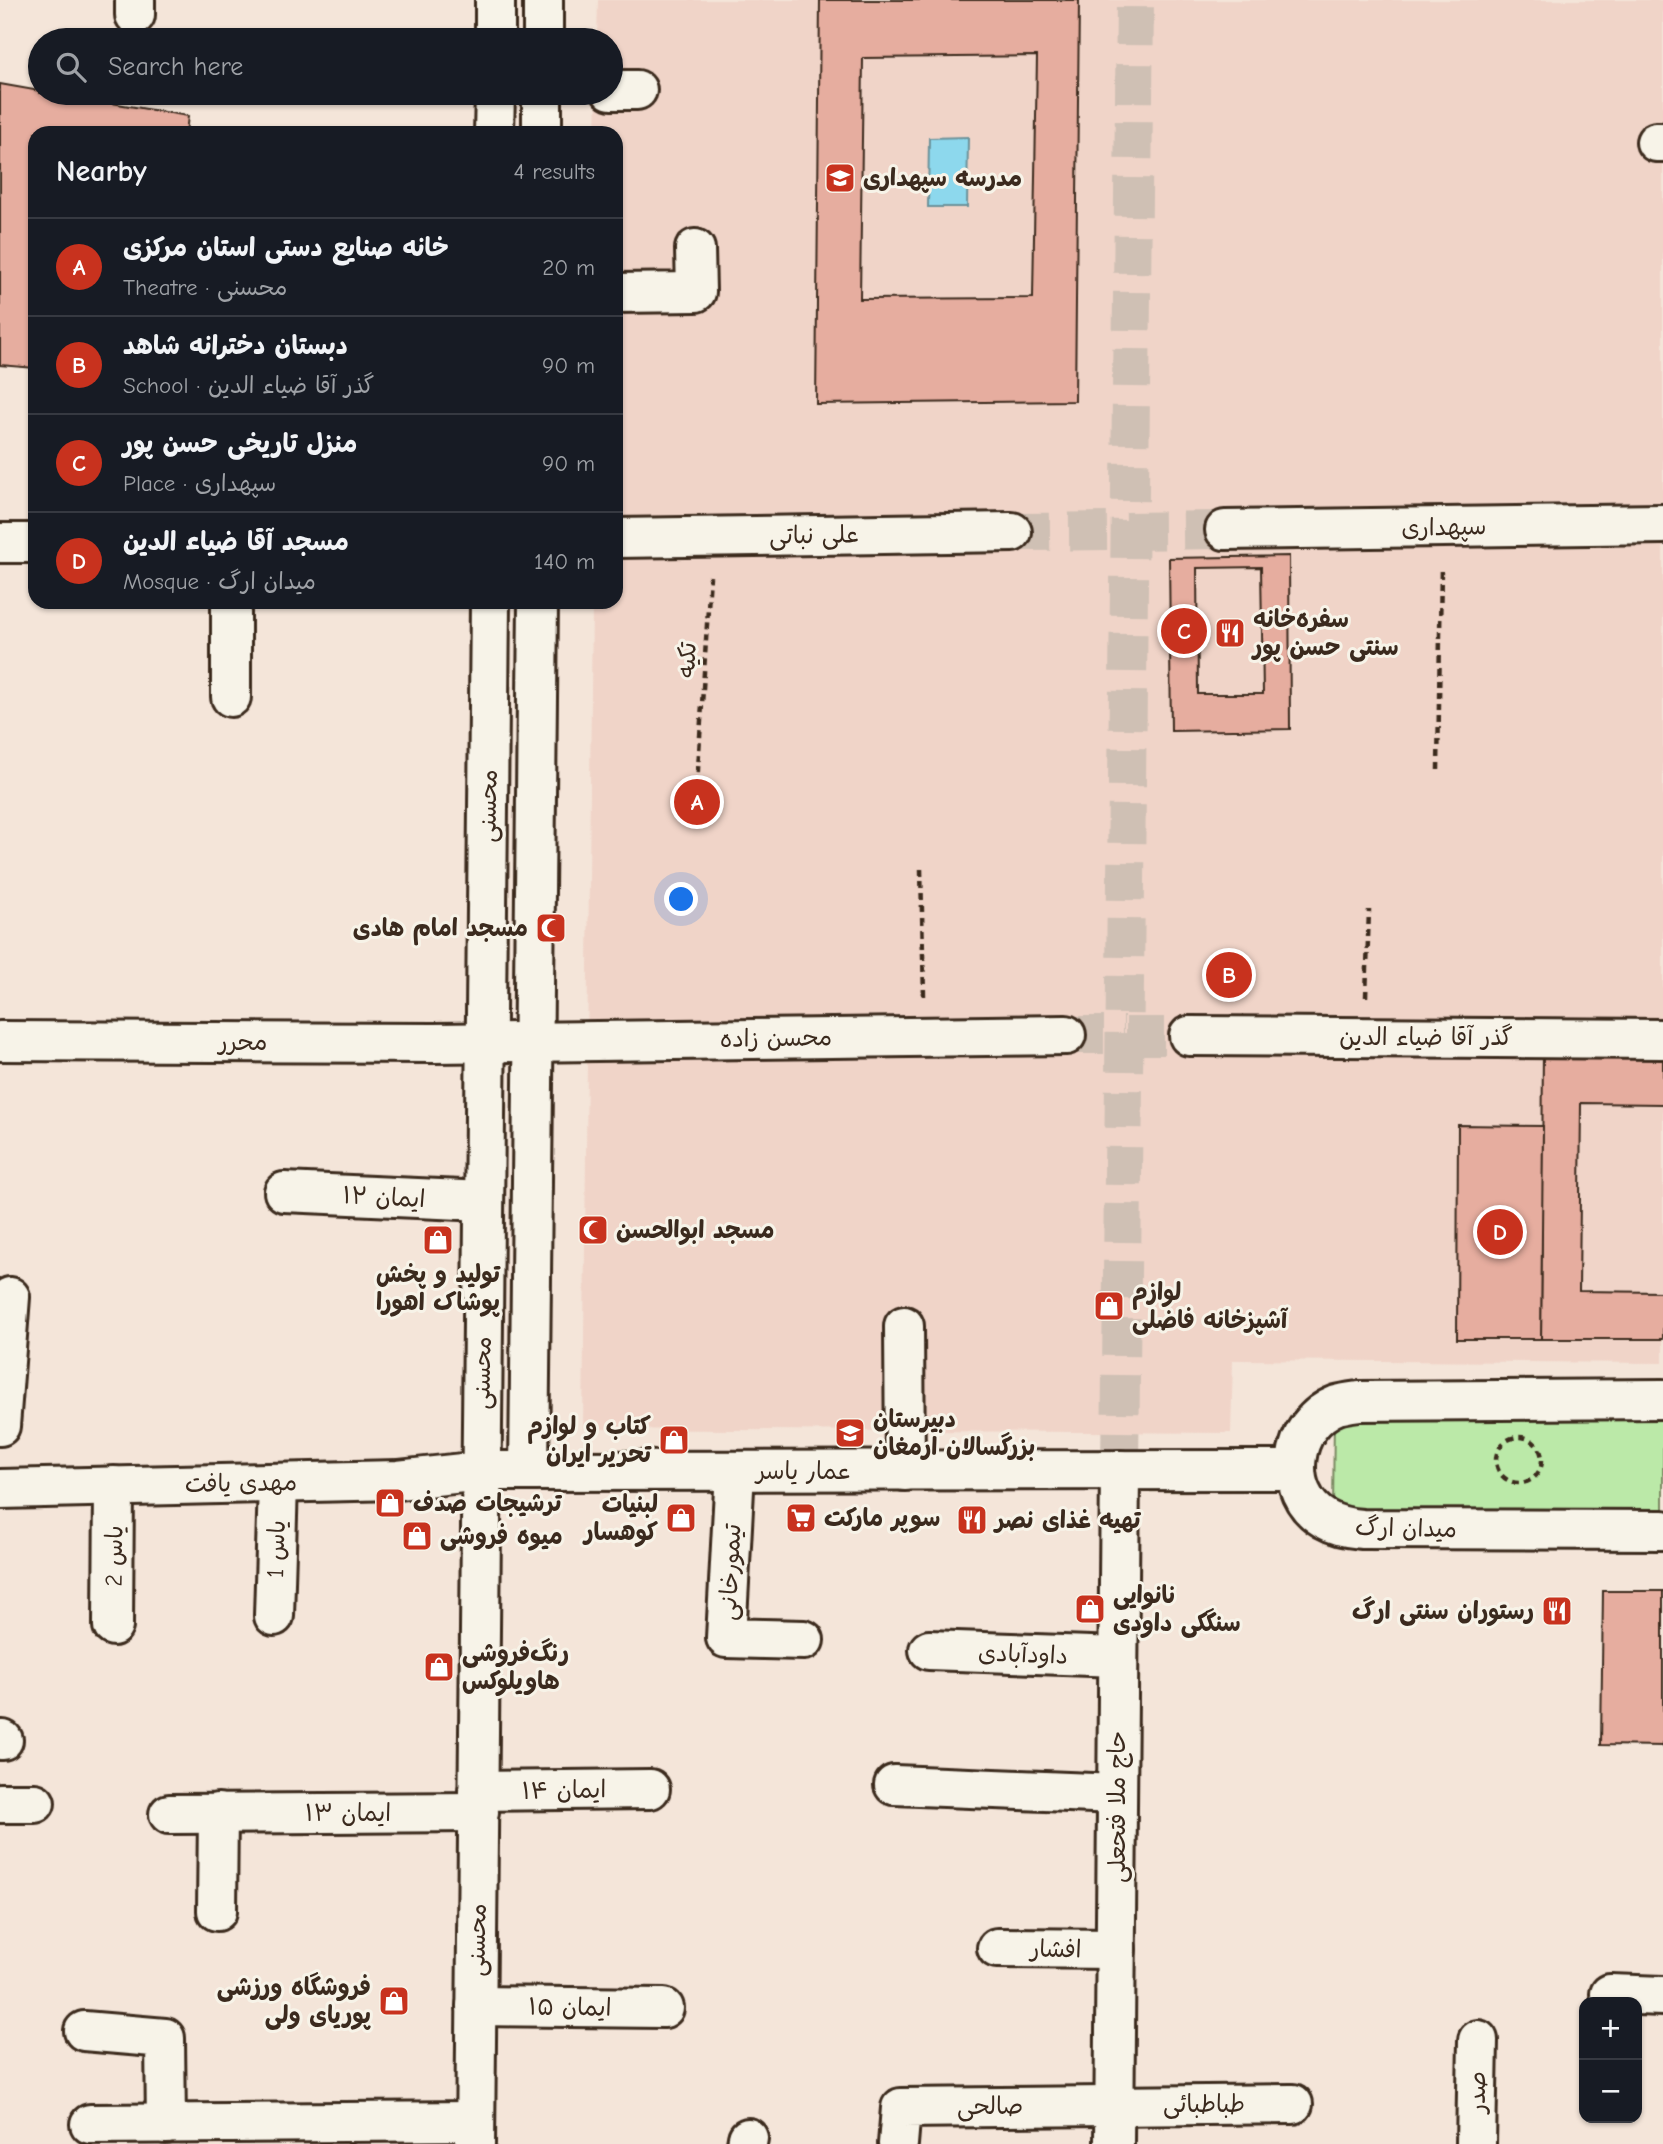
<!DOCTYPE html>
<html lang="en">
<head>
<meta charset="utf-8">
<style>
	:root { --surface:#171b24; --page:#242831; --text:#f1f3f6; --muted:#9ea1a6; --line:#363941; --accent:#c8321e }
	body { margin:0; font-family:"Comic Neue","Playpen Sans Arabic",sans-serif; background:var(--page); color:var(--text) }
	.controls { position:absolute; right:21px; bottom:21px; display:grid; overflow:hidden; border-radius:14px; box-shadow:0 2px 5px #0004 }
	.controls button { width:63px; height:63px; display:grid; place-items:center; padding:0; border:0; border-bottom:2px solid var(--line); background:var(--surface); color:var(--text); font:35px sans-serif }
	.you { position:absolute; left:682px; top:900px; width:24px; height:24px; margin:-18px; border:5px solid #fff; border-radius:50%; background:#1a73e8; box-shadow:0 0 0 10px #1a73e833 }
	.badge { display:grid; place-items:center; width:46px; height:46px; border-radius:50%; background:var(--accent); color:#fff; font-size:23px; font-weight:700 }
	.pin { position:absolute; translate:-50% -50%; border:4px solid #fff; box-shadow:0 2px 7px #0006 }
	.list { margin:0; padding:0; list-style:none }
	h2 { display:flex; justify-content:space-between; align-items:center; height:91px; margin:0; padding:0 28px; font-size:30px }
	h2 small { font-size:23px; font-weight:400; color:var(--muted) }
	.list li { display:grid; grid-template-columns:46px 1fr auto; gap:21px; align-items:center; box-sizing:border-box; height:98px; padding:0 28px; border-top:2px solid var(--line) }
	.list b { display:block; font-size:26px; white-space:nowrap }
	.list p { margin:0; font-size:23px; white-space:nowrap; color:var(--muted) }
	.list em { font-size:23px; font-style:normal; color:var(--muted) }
	.icon { flex:none; width:38px; height:38px; fill:none; stroke:currentColor; stroke-width:2; stroke-linecap:round; stroke-linejoin:round }
	.map { position:relative; flex:none; width:1663px; height:2144px; overflow:hidden }
	.search { position:absolute; background:var(--surface); box-shadow:0 2px 5px #0004; left:28px; top:28px; width:595px; height:77px; display:flex; align-items:center; gap:18px; box-sizing:border-box; padding:0 24px; border-radius:38px; color:var(--muted); font-size:26px }
	.panel { position:absolute; background:var(--surface); box-shadow:0 2px 5px #0004; left:28px; top:126px; width:595px; height:483px; border-radius:21px }
	.map>svg:first-child { display:block }
</style>
</head>
<body>
<div class="map">
<svg width="1663" height="2144" viewBox="0 0 1663 2144">
	<rect width="100%" height="100%" fill="#f4e5d9"/>
	<filter id="ink" filterUnits="userSpaceOnUse"><feTurbulence type="fractalNoise" baseFrequency=".0143" numOctaves="2"/><feDisplacementMap in="SourceGraphic" scale="14" xChannelSelector="R" yChannelSelector="G"/><feConvolveMatrix kernelMatrix="1 2 1 2 8 2 1 2 1" color-interpolation-filters="sRGB"/></filter>
	<g filter="url(#ink)">
		<path fill="#f0d4c8" d="M598,0h1065v1363l-430,-3 -2,73 -648,-4 9,-827h24v-469h-20l1,-40h14v-53h-14z"/>
		<path fill="#bbe9a8" stroke="#7b8a63" stroke-width="2" d="M1334,1415l329,1v97l-330,-2z"/>
		<path fill="#8dd8ed" stroke="#6c929a" stroke-width="2" d="M968,137l-1,70h-39l1,-69z"/>
		<g fill="#e6ad9f" stroke="#3b2a1e" stroke-width="2" fill-rule="evenodd">
			<path d="M820,0h259l-4,401 -259,3zM1037,56l-4,242 -173,1 3,-241z"/>
			<path d="M0,84l40,7v2h13l135,23 -2,17h-151v235l-35,-3z"/>
			<path d="M1289,556l1,173 -119,2 -2,-173zM1261,567l2,127h-65l-1,-126z"/>
			<path d="M1543,1047l120,1v56l-82,-1 -2,188 84,1v47h-122z"/>
			<path d="M1458,1125l85,1 -2,213h-84z"/>
			<path d="M1603,1591h60v155l-62,-1z"/>
		</g>
		<g fill="none" stroke-linecap="round" stroke-linejoin="round">
			<g stroke="#cfc0b4" stroke-width="38" stroke-dasharray="38 19" stroke-linecap="butt">
				<path d="M1012,532l213,-2"/>
				<path d="M1066,1035h58"/>
				<path d="M1126,1036h63"/>
				<path d="M1120,1470l15,-1470"/>
			</g>
			<g stroke="#3b2a1e" stroke-width="44">
				<g id="minor">
					<path d="M135,15v-15"/>
					<path d="M495,40v-40"/>
					<path d="M543,40v-40"/>
					<path d="M611,90h26"/>
					<path d="M494,133l1,-40"/>
					<path d="M542,133v-40"/>
					<path d="M1656,142h7"/>
					<path d="M616,293l80,-1 -1,-43"/>
					<path d="M1225,530l438,-6"/>
					<path d="M616,538l396,-6"/>
					<path d="M0,543h35"/>
					<path d="M231,602v95"/>
					<path d="M1189,1036l474,3"/>
					<path d="M0,1041l434,2 632,-8"/>
					<path d="M284,1192l200,9"/>
					<path d="M904,1326l1,145"/>
					<path d="M1663,1399l-304,2c-7,1 -15,2 -22,4 -47,18 -57,88 -12,114 12,7 24,9 37,10l301,1"/>
					<path d="M0,1426l10,-129"/>
					<path d="M529,1471l9,-869"/>
					<path d="M735,1471l-9,167 78,2"/>
					<path d="M0,1489l398,-9 83,-9 814,-1"/>
					<path d="M274,1616l4,-133"/>
					<path d="M113,1626l1,-140"/>
					<path d="M929,1650l189,7"/>
					<path d="M0,1740h3"/>
					<path d="M894,1785l223,9"/>
					<path d="M478,1791l172,-2"/>
					<path d="M0,1803h35"/>
					<path d="M169,1814l310,-2"/>
					<path d="M217,1911l1,-98"/>
					<path d="M997,1948l119,1"/>
					<path d="M1610,1994l53,2"/>
					<path d="M476,2006l188,2"/>
					<path d="M84,2031l81,7 1,86"/>
					<path d="M90,2124l385,-3"/>
					<path d="M475,2144l15,-1542"/>
					<path d="M747,2144l1,-6"/>
					<path d="M898,2144l3,-36 392,-4"/>
					<path d="M1114,2144l6,-674"/>
					<path d="M1476,2144l2,-104"/>
				</g>
			</g>
			<g stroke="#3b2a1e" stroke-width="4.5" stroke-dasharray="7 5" stroke-linecap="butt">
				<path d="M1438,770l3,-204"/>
				<path d="M697,785l13,-209"/>
				<path d="M921,869l3,128"/>
				<path d="M1366,997l3,-87"/>
				<circle cx="1519" cy="1460" r="23"/>
			</g>
			<use href="#minor" stroke="#f7f3e8" stroke-width="38"/>
		</g>
	</g>
	<defs>
		<g id="university-square" transform="scale(1.575)"><rect x="-9" y="-9" width="18" height="18" rx="4" fill="#c8321e" stroke="#f7f3e8"/><path d="M0-5L7-2L0 1L-7-2ZM-4 1L0 2.5L4 1V4Q0 6-4 4Z" fill="#fff"/></g>
		<g id="restaurant-square" transform="scale(1.575)"><rect x="-9" y="-9" width="18" height="18" rx="4" fill="#c8321e" stroke="#f7f3e8"/><path d="M-5-6h1v4h1v-4h1v4h1v-4h1v5L-1.5 .5V6h-2V.5L-5-1ZM5-6V6H3V1.5H1.5Q1.5-4 5-6Z" fill="#fff"/></g>
		<g id="mosque-square" transform="scale(1.575)"><rect x="-9" y="-9" width="18" height="18" rx="4" fill="#c8321e" stroke="#f7f3e8"/><path d="M3.5-4.9A6 6 0 1 0 3.5 4.9A5 5 0 1 1 3.5-4.9Z" fill="#fff"/></g>
		<g id="shop-square" transform="scale(1.575)"><rect x="-9" y="-9" width="18" height="18" rx="4" fill="#c8321e" stroke="#f7f3e8"/><path d="M-5-2.5h2.3a2.7 3.5 0 0 1 5.4 0H5L5.5 6h-11ZM-1.5-2.5h3a1.5 2.3 0 0 0-3 0Z" fill="#fff"/></g>
		<g id="school-square" transform="scale(1.575)"><rect x="-9" y="-9" width="18" height="18" rx="4" fill="#c8321e" stroke="#f7f3e8"/><path d="M0-5L7-2L0 1L-7-2ZM-4 1L0 2.5L4 1V4Q0 6-4 4Z" fill="#fff"/></g>
		<g id="supermarket-square" transform="scale(1.575)"><rect x="-9" y="-9" width="18" height="18" rx="4" fill="#c8321e" stroke="#f7f3e8"/><path d="M-6-5.5h2.5l.6 2H6L4.5 2H-2.5L-4.4-4H-6ZM-1.5 3.2a1.3 1.3 0 1 0 .1 0ZM3 3.2a1.3 1.3 0 1 0 .1 0Z" fill="#fff"/></g>
	</defs>
	<g fill-rule="evenodd">
		<use href="#university-square" x="840" y="178"/>
		<use href="#restaurant-square" x="1230" y="633"/>
		<use href="#mosque-square" x="551" y="928"/>
		<use href="#mosque-square" x="593" y="1230"/>
		<use href="#shop-square" x="438" y="1240"/>
		<use href="#shop-square" x="1109" y="1306"/>
		<use href="#school-square" x="850" y="1433"/>
		<use href="#shop-square" x="674" y="1440"/>
		<use href="#shop-square" x="390" y="1503"/>
		<use href="#shop-square" x="681" y="1518"/>
		<use href="#supermarket-square" x="801" y="1518"/>
		<use href="#restaurant-square" x="972" y="1520"/>
		<use href="#shop-square" x="417" y="1536"/>
		<use href="#shop-square" x="1090" y="1609"/>
		<use href="#restaurant-square" x="1557" y="1611"/>
		<use href="#shop-square" x="439" y="1667"/>
		<use href="#shop-square" x="394" y="2001"/>
	</g>
	<g text-anchor="middle" dominant-baseline="central" stroke-width="6" stroke-linejoin="round" paint-order="stroke">
		<g font-size="24" font-weight="bold" fill="#3b2a1e" stroke="#f7f3e8" text-anchor="start">
			<text x="863" y="178">مدرسه سپهداری</text>
			<text x="1253" y="619">سفره‌خانه<tspan x="1253" dy="28">سنتی حسن پور</tspan></text>
			<text x="528" y="928" text-anchor="end">مسجد امام هادی</text>
			<text x="616" y="1230">مسجد ابوالحسن</text>
			<text x="438" y="1274" text-anchor="middle">تولید و پخش<tspan x="438" dy="28">پوشاک اهورا</tspan></text>
			<text x="1132" y="1292">لوازم<tspan x="1132" dy="28">آشپزخانه فاضلی</tspan></text>
			<text x="873" y="1419">دبیرستان<tspan x="873" dy="28">بزرگسالان ارمغان</tspan></text>
			<text x="651" y="1426" text-anchor="end">کتاب و لوازم<tspan x="651" dy="28">تحریر ایران</tspan></text>
			<text x="413" y="1503">ترشیجات صدف</text>
			<text x="658" y="1504" text-anchor="end">لبنیات<tspan x="658" dy="28">کوهسار</tspan></text>
			<text x="824" y="1518">سوپر مارکت</text>
			<text x="995" y="1520">تهیه غذای نصر</text>
			<text x="440" y="1536">میوه فروشی</text>
			<text x="1113" y="1595">نانوایی<tspan x="1113" dy="28">سنگکی داودی</tspan></text>
			<text x="1534" y="1611" text-anchor="end">رستوران سنتی ارگ</text>
			<text x="462" y="1653">رنگ‌فروشی<tspan x="462" dy="28">هاویلوکس</tspan></text>
			<text x="371" y="1987" text-anchor="end">فروشگاه ورزشی<tspan x="371" dy="28">پوریای ولی</tspan></text>
		</g>
		<g font-size="24" fill="#3b2a1e" stroke="#f7f3e8">
			<text transform="translate(1444 527) rotate(-1)">سپهداری</text>
			<text transform="translate(814 535) rotate(-1)">علی نباتی</text>
			<text transform="translate(687 660) rotate(-87)">تکیه</text>
			<text transform="translate(488 806) rotate(-89)">محسنی</text>
			<text x="1426" y="1037">گذر آقا ضیاء الدین</text>
			<text transform="translate(776 1038) rotate(-1)">محسن زاده</text>
			<text x="243" y="1042">محرر</text>
			<text transform="translate(384 1197) rotate(3)">ایمان ۱۲</text>
			<text transform="translate(482 1373) rotate(-89)">محسنی</text>
			<text x="804" y="1471">عمار یاسر</text>
			<text transform="translate(241 1483) rotate(-1)">مهدی یافت</text>
			<text transform="translate(1406 1528) rotate(1)">میدان ارگ</text>
			<text transform="translate(276 1549) rotate(-88)">یاس 1</text>
			<text transform="translate(114 1556) rotate(-89)">یاس 2</text>
			<text transform="translate(730 1572) rotate(-87)">تیمورخانی</text>
			<text transform="translate(1023 1654) rotate(2)">داودآبادی</text>
			<text transform="translate(564 1790) rotate(-1)">ایمان ۱۴</text>
			<text transform="translate(1117 1807) rotate(-90)">حاج ملا فتحعلی</text>
			<text x="348" y="1813">ایمان ۱۳</text>
			<text transform="translate(477 1940) rotate(-89)">محسنی</text>
			<text transform="translate(1056 1949) rotate(1)">افشار</text>
			<text transform="translate(570 2007) rotate(1)">ایمان ۱۵</text>
			<text transform="translate(1477 2092) rotate(-89)">صدر</text>
			<text x="1204" y="2104">طباطبائی</text>
			<text transform="translate(990 2106) rotate(-1)">صالحی</text>
		</g>
	</g>
</svg>
<div class="controls">
<button>+</button>
<button>−</button>
</div>
<div class="you"></div>
<div class="pin badge" style="left:697px;top:802px">A</div>
<div class="pin badge" style="left:1229px;top:975px">B</div>
<div class="pin badge" style="left:1184px;top:631px">C</div>
<div class="pin badge" style="left:1500px;top:1232px">D</div>
<div class="search"><svg class="icon" aria-label="search" viewBox="0 0 24 24"><circle cx="10" cy="10" r="6"/><path d="M15 15l6 6"/></svg>Search here</div>
<section class="panel">
<h2>Nearby<small>4 results</small></h2>
<ul class="list">
<li><span class="badge">A</span><div><b>خانه صنایع دستی استان مرکزی</b><p>Theatre · محسنی</p></div><em>20 m</em></li>
<li><span class="badge">B</span><div><b>دبستان دخترانه شاهد</b><p>School · گذر آقا ضیاء الدین</p></div><em>90 m</em></li>
<li><span class="badge">C</span><div><b>منزل تاریخی حسن پور</b><p>Place · سپهداری</p></div><em>90 m</em></li>
<li><span class="badge">D</span><div><b>مسجد آقا ضیاء الدین</b><p>Mosque · میدان ارگ</p></div><em>140 m</em></li>
</ul>
</section>
</div>
</body>
</html>
